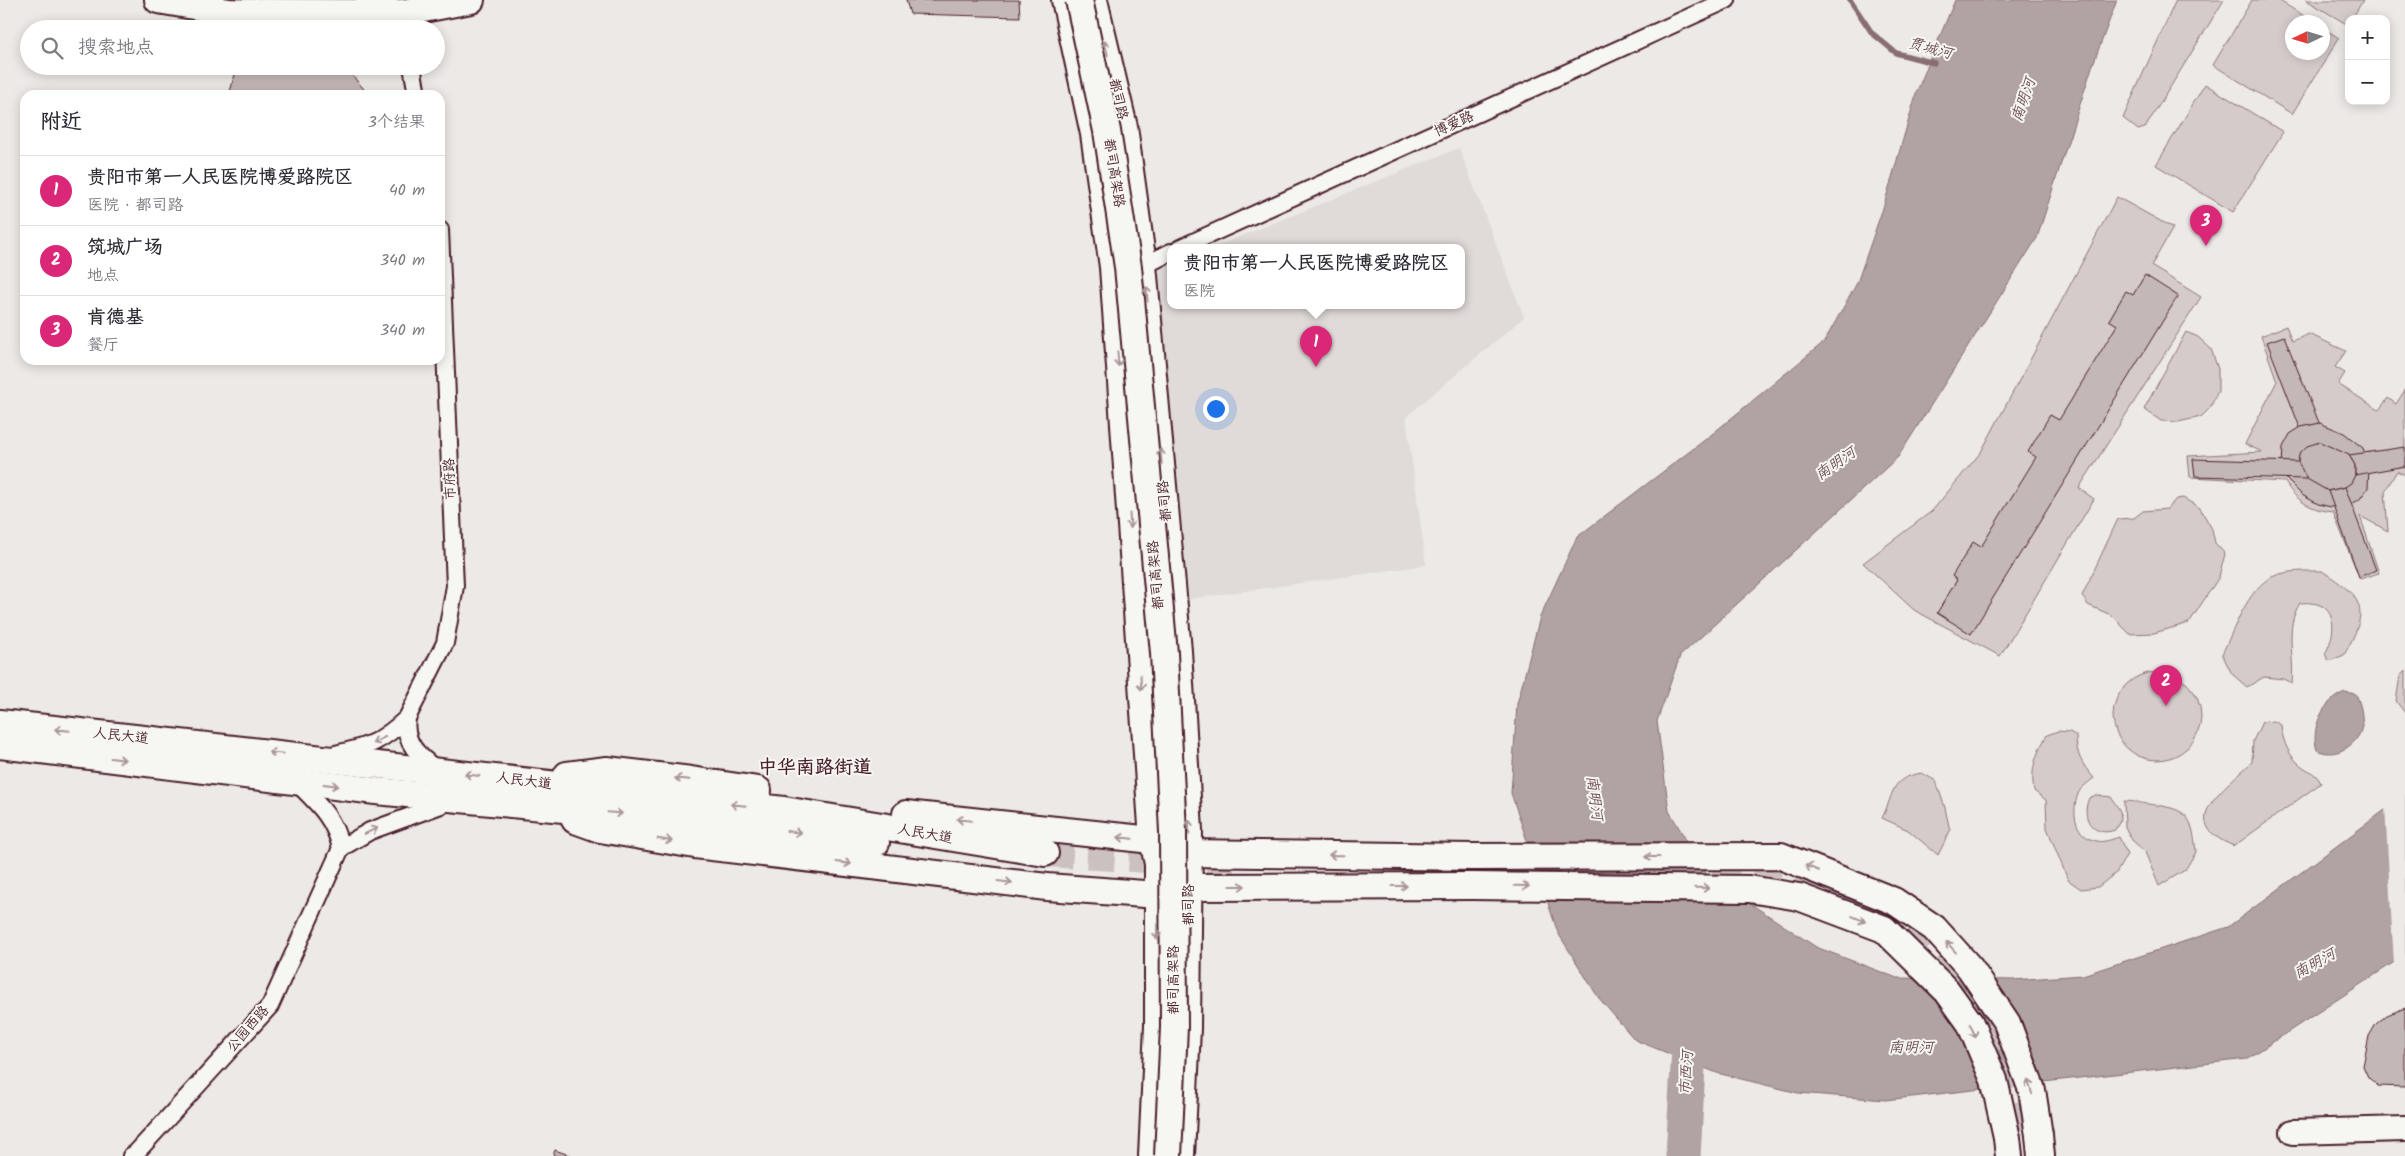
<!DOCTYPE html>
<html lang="zh">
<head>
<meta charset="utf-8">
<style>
	:root { --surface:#fff; --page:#f7f7f7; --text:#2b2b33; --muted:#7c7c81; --line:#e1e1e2; --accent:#db2777 }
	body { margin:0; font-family:Kalam,"LXGW WenKai TC",sans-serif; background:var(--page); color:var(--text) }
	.controls { position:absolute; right:15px; top:15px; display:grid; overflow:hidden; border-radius:10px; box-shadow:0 2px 12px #0003 }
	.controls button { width:45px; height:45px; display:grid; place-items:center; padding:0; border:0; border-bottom:1px solid var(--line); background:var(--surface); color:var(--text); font:25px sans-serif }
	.compass { position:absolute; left:2285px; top:15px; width:45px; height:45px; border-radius:50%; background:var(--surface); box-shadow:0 2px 12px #0003; rotate:266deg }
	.you { position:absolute; left:1215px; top:408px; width:18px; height:18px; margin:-12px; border:4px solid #fff; border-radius:50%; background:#1a73e8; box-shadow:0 0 0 8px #1a73e833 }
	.badge { display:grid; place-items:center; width:32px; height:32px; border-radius:50%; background:var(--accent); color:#fff; font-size:16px; font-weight:700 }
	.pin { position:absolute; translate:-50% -41px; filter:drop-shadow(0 1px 2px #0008) }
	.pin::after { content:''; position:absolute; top:26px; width:18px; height:15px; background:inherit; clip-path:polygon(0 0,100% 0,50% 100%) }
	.popup { position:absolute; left:1167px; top:244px; width:298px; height:65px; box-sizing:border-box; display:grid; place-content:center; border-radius:10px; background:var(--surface); filter:drop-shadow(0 1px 4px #0005); font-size:16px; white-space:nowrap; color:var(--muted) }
	.popup b { font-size:19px; color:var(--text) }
	.popup::after { content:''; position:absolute; left:50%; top:100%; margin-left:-10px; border:10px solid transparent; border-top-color:var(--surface) }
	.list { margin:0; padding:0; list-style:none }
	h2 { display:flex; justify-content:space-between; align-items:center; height:65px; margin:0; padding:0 20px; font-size:21px }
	h2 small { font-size:16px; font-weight:400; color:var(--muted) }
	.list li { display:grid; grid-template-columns:32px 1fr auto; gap:15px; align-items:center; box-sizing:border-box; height:70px; padding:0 20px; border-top:1px solid var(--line) }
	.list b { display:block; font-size:19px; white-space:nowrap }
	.list p { margin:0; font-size:16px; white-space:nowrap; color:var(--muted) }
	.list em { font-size:16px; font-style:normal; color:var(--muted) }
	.icon { flex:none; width:28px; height:28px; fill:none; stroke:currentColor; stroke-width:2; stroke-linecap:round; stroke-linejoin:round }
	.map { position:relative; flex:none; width:2405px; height:1156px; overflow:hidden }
	.search { position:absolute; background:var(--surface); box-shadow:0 2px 12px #0003; left:20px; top:20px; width:425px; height:55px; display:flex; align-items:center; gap:12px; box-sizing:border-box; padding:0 18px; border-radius:28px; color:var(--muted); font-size:19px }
	.panel { position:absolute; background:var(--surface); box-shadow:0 2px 12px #0003; left:20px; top:90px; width:425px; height:275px; border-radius:15px }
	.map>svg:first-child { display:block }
</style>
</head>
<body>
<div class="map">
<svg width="2405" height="1156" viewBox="0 0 2405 1156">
	<rect width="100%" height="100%" fill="#ece9e6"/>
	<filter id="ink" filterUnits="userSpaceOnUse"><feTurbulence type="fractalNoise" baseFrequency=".02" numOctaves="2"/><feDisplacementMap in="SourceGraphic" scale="10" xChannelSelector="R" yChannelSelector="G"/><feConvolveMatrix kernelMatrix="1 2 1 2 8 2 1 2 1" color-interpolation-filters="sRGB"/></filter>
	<g filter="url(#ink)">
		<path fill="#e0dad8" d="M1459,148l65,169 -118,100 20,148 -237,34 -31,-329 13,-5v41h290v-58h-249z"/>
		<g fill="#d4cbca" stroke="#8f757a">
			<path d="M2176,0h48l-79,128 -7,2 -15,-12z"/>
			<path d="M2252,0h26l36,22h-22v30h30l1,-24 16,10 -47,76 -79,-49z"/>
			<path d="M2306,0h57l-11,19h-3l-1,6z"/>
			<path d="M2205,84l78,48 -50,80 -77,-47z"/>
			<path d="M2117,197l56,31 -22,38 50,31 -122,191 15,11 -94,157 -86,-46 -51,-47 69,-52 49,-59z"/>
			<path d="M2286,326l6,15 17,-7 37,17 -11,16 10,6 -7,11 41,26 9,-12 8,6 9,-14v85l-8,-4 -12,20 3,40 -28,-15 19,57 -19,6 -27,-67c-22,-2 -37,-11 -48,-30l-95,-5 -2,-21 74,-4 -17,-8 32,-63 -16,-45z"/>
			<path d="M2186,332l12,5 13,12 7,20v22l-8,17 -9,9 -23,5 -17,-1 -17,-12z"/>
			<path d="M2183,498l17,10 12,21 3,14 10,11 -6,23 -30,46 -35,10 -24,1 -19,-19 -23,-10 -6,-9 36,-77 16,-1 9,-7 24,-2 9,-10z"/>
			<path d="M2322,571c43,28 48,38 22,84l-15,6 -4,-7c14,-26 11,-55 -25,-51 -16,25 -5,53 -8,80l-9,-4 -19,-2 -17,10 -15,-13 -10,-20c11,-22 26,-66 50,-77 14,-7 35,-6 50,-6z"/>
			<path d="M2405,671v42l-9,-12 4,-25z"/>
			<circle cx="2157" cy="716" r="44"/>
			<path d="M2274,721l7,4c1,13 6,27 16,37 9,9 18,9 24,21l-87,63c-61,-24 -9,-58 18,-84l1,-21 9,-19z"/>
			<path d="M2058,731l12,1 6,4c0,18 6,29 18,42 -5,4 -14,10 -16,16 -7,19 -3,43 19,47 6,2 16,-2 22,-4l8,17 -10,18 -19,15 -17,2 -13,-9 -21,-52 -1,-28 -12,-9c-4,-22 2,-37 13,-56z"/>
			<path d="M1922,773l14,8 9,27 5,23 -12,24 -30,-25 -26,-12c13,-25 7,-40 40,-45z"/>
			<path d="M2096,795l15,2 9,14 1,8 -6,11c-22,8 -35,-12 -26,-32z"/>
			<path d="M2124,801c8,0 15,2 24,3 38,5 44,8 48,48l-11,18 -26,16 -14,-34 -13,-12 -7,-13z"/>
		</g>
		<g fill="#b1a2a3" stroke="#886e73">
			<path d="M1955,0h162l-25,67 -55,171 -139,219 -218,199 -23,65 12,90 38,64 109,72 81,31 116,2 70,-5 145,-48 177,-132v160l-158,104 -362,41 -87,-7 -81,-20 -82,-33 -37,-43 -40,-64 -47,-140 6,-89 23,-87 37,-80 129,-98 118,-97 33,-59 27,-78 33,-114z"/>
			<path d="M2345,692l11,2c5,11 9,27 4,39 -8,16 -27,25 -43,17 -7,-21 6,-50 28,-58z"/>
		</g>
		<path fill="#ece9e6" d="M2405,792v166l-11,7 -9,-158z"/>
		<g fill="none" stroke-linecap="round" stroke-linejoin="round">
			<path stroke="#886e73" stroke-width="5.5" d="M1850,0l22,33 24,20 38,10"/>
			<path stroke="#b1a2a3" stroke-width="35" d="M1683,1156l8,-143"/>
		</g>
		<g fill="#c4b7b7" stroke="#4a1f2b">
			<path d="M906,0h113l1,17 -110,-3z"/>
			<path d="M240,66h104l25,29h-140l7,-24z"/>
			<path d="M2145,275l33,21 -207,338 -34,-21 20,-33 -5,-4 21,-34 8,5 55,-90 -8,-5 22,-37 9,5 58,-95 -8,-5 17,-29 7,4z"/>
			<path d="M2284,336l44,109 -8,-3 -13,4 -40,-104z"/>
			<path d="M2320,423l24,10 19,15 6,18 -1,22 -9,12 -12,6 -16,1 -13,-3 -16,-9 -15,-15 -5,-14 1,-19 7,-13 11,-7z"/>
			<path d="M2320,442l29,13 6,10v10l-4,8 -6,4 -17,4 -21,-12 -6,-8 -3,-9 1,-8 8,-8z"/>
			<path d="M2405,447v19l-50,9v-10l-6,-10z"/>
			<path d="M2193,459l105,3 9,17 -112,-3z"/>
			<path d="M2345,487l31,83 -17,7 -31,-86z"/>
			<path d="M2405,1008v79l-27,-1 -10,-9 -5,-11 6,-30 7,-12 11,-9z"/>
			<path d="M555,1150l17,6h-19z"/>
		</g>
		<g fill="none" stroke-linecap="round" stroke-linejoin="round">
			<g stroke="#ccc1c1" stroke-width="28" stroke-dasharray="28 14" stroke-linecap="butt">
				<path d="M1045,853l137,8"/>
				<path d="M1712,866c65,-1 147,26 201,63 8,5 15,14 21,21 22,23 44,47 59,75 19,34 27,74 35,112"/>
				<path d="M1164,872l82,3"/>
			</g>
			<g stroke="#4a1f2b" stroke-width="20">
				<g id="street">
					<path d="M412,66l5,29"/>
					<path d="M1180,248l547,-248"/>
					<path d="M1137,269l34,-17"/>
					<path d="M407,718l38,-75 10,-57 -15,-356"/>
					<path d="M335,754c34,-7 47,-13 72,-36 -4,25 12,38 29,51"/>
					<path d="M295,781c22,22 39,36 46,67l29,-17 79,-29"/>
					<path d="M131,1156l4,-2 135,-148 71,-158"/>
				</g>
			</g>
			<g stroke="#4a1f2b" stroke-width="28">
				<g id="secondary">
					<path d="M1064,0l29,134 19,133 40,573 5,24v162l-6,130"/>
					<path d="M1095,0l30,127 19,138 35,386 11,179 -2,198 -6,128"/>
					<path d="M2293,1132l112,-3"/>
				</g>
			</g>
			<g stroke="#4a1f2b" stroke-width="30">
				<g id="primary">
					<path d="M158,0l71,12 173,1 69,-13"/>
					<path d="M0,723l784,87 261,43"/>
					<path d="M0,745l376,46 386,37 114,15"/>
					<path d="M567,775l40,-5 84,10 67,10"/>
					<path d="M906,814l246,26 37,13 284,4"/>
					<path d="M575,820l25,9 95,16 352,42 111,8 31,-8 284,-1"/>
					<path d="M2039,1135l2,21"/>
					<path d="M2007,1138l2,18"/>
				</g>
			</g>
			<use href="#street" stroke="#f6f6f2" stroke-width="16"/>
			<use href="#secondary" stroke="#f6f6f2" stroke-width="24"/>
			<use href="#primary" stroke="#f6f6f2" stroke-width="26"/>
			<g stroke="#4a1f2b" stroke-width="30" stroke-linecap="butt">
				<g id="primary-bridge">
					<path d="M1079,0l28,131 21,136 36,386 9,179 1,195 -6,129"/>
					<path d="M1473,857l308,-1 113,45 40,27 36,40 37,55 25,67 7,45"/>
					<path d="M1473,886l276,3 50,8 85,32 63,62 23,32 24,57 13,58"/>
				</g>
			</g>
			<use href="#primary-bridge" stroke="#f6f6f2" stroke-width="26"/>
		</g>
		<defs><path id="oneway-shaft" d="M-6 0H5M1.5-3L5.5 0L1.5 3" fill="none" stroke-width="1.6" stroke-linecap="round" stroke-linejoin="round" transform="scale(1.25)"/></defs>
		<g stroke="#a99598">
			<use href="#oneway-shaft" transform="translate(1106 48) rotate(-103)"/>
			<use href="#oneway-shaft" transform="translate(1147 294) rotate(-95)"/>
			<use href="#oneway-shaft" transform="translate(1118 359) rotate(86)"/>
			<use href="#oneway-shaft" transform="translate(1161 456) rotate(-95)"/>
			<use href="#oneway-shaft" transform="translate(1130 521) rotate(86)"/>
			<use href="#oneway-shaft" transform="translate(1141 683) rotate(86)"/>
			<use href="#oneway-shaft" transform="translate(62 730) rotate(-174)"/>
			<use href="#oneway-shaft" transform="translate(379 740) rotate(153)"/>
			<use href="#oneway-shaft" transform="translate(276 753) rotate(-174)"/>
			<use href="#oneway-shaft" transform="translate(118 759) rotate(7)"/>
			<use href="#oneway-shaft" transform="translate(472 775) rotate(-173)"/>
			<use href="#oneway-shaft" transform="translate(682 779) rotate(-174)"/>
			<use href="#oneway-shaft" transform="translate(331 785) rotate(7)"/>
			<use href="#oneway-shaft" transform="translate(738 805) rotate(-174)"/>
			<use href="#oneway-shaft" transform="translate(615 813) rotate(5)"/>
			<use href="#oneway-shaft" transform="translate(964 820) rotate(-174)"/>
			<use href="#oneway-shaft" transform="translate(1189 827) rotate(-92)"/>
			<use href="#oneway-shaft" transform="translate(371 831) rotate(-25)"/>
			<use href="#oneway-shaft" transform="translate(794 832) rotate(7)"/>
			<use href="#oneway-shaft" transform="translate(1125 838) rotate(-174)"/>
			<use href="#oneway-shaft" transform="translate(665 840) rotate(9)"/>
			<use href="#oneway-shaft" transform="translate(1336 855) rotate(-179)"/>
			<use href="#oneway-shaft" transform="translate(1652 857) rotate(180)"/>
			<use href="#oneway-shaft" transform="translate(844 863) rotate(7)"/>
			<use href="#oneway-shaft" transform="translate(1812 868) rotate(-158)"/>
			<use href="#oneway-shaft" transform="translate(1005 882) rotate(7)"/>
			<use href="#oneway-shaft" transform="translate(1238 886)"/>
			<use href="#oneway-shaft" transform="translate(1400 886)"/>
			<use href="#oneway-shaft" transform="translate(1522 886) rotate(1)"/>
			<use href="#oneway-shaft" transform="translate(1702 888) rotate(1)"/>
			<use href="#oneway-shaft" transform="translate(1859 919) rotate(22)"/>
			<use href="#oneway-shaft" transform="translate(1157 932) rotate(90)"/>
			<use href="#oneway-shaft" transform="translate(1951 947) rotate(-132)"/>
			<use href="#oneway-shaft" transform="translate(1973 1031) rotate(67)"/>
			<use href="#oneway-shaft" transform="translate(2030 1087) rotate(-107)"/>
		</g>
	</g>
	<g text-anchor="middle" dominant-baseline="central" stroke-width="4" stroke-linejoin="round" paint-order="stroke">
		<g font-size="14" fill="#4a1f2b" stroke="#f6f6f2">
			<text transform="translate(1118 99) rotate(77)">都司路</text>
			<text transform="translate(1454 124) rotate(-24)">博爱路</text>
			<text transform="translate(1114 173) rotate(81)">都司高架路</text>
			<text transform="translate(450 479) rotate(-92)">市府路</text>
			<text transform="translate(1165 501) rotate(-95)">都司路</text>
			<text transform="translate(1156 575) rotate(-95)">都司高架路</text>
			<text transform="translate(121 736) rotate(6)">人民大道</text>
			<text transform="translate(524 781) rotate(7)">人民大道</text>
			<text transform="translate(925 834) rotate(10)">人民大道</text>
			<text transform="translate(1189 905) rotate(-90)">都司路</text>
			<text transform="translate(1174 980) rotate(-90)">都司高架路</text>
			<text transform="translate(248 1029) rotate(-49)">公园西路</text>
		</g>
		<g font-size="15" font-style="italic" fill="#6e4d55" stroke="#f6f6f2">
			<text transform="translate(1930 49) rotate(15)">贯城河</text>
			<text transform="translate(2024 100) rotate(-71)">南明河</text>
			<text transform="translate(1836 464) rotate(-35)">南明河</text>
			<text transform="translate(1594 798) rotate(82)">南明河</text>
			<text transform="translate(2315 964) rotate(-29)">南明河</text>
			<text x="1911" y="1048">南明河</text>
			<text transform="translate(1687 1073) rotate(-87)">市西河</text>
		</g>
		<g font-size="19" font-weight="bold" fill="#4a1f2b" stroke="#f6f6f2">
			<text x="815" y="768">中华南路街道</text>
		</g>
	</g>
</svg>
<div class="controls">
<button>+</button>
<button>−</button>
</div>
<svg class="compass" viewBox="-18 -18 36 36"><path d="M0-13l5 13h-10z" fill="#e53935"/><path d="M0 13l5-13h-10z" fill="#7c7c81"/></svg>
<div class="you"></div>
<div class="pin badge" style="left:1316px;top:367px">1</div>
<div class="popup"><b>贵阳市第一人民医院博爱路院区</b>医院</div>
<div class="pin badge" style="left:2166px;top:706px">2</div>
<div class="pin badge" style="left:2206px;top:246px">3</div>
<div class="search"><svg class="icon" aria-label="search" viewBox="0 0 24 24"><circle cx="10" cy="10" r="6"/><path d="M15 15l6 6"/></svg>搜索地点</div>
<section class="panel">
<h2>附近<small>3个结果</small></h2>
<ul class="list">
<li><span class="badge">1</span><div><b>贵阳市第一人民医院博爱路院区</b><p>医院 · 都司路</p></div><em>40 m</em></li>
<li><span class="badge">2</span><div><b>筑城广场</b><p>地点</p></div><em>340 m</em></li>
<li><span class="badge">3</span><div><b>肯德基</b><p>餐厅</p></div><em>340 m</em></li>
</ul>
</section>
</div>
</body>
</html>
